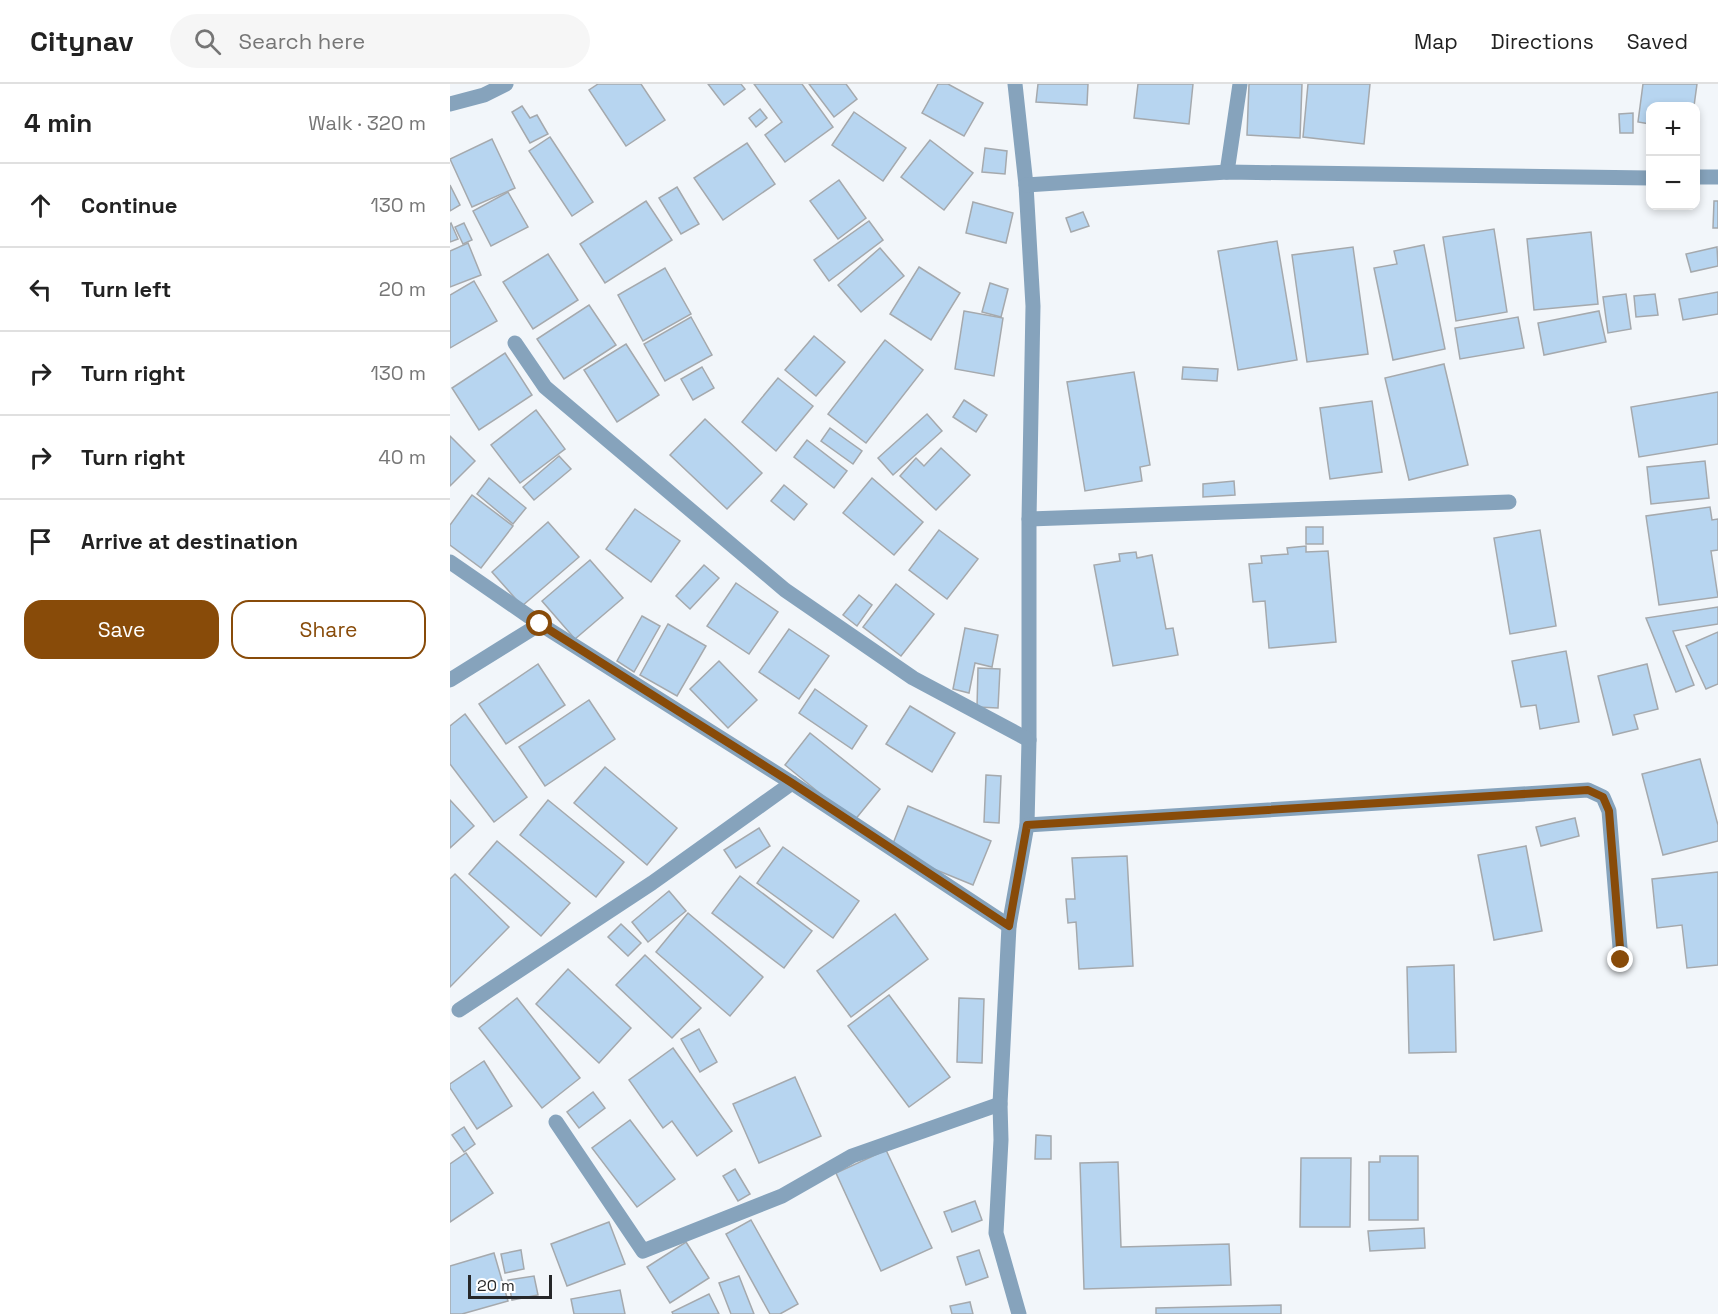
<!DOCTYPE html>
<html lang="en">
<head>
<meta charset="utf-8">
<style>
	:root { --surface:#fff; --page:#f6f6f6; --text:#222; --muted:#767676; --line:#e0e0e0; --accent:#884b09 }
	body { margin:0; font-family:"Space Grotesk",sans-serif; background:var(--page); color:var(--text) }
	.controls { position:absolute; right:18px; top:18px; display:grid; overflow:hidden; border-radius:12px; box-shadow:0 3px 9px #0003 }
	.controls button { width:54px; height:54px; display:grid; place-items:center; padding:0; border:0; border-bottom:2px solid var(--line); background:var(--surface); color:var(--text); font:30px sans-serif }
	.scale { position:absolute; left:18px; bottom:15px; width:84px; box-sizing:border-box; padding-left:6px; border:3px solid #262729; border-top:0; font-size:16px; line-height:21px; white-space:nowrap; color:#262729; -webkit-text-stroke:4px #fff; paint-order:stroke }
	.stop { position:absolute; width:18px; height:18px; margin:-14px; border:4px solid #884b09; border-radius:50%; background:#fff }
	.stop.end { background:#884b09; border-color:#fff; box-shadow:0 2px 6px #0008 }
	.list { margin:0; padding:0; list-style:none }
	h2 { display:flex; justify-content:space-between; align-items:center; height:78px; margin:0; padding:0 24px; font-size:26px }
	h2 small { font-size:20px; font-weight:400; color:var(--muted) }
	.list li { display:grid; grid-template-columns:39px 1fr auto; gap:18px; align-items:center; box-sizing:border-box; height:84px; padding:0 24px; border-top:2px solid var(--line) }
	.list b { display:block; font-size:22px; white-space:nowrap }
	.list em { font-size:20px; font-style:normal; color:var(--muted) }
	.actions { display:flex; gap:12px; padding:18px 24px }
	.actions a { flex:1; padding:14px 0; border:2px solid var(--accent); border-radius:18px; text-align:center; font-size:21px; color:var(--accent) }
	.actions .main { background:var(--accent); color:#fff }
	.icon { flex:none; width:33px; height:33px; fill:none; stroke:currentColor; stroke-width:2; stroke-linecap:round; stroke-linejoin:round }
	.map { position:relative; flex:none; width:1268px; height:1230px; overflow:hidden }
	header { display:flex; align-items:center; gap:36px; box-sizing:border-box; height:84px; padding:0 30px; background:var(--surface); border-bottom:2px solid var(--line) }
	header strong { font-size:28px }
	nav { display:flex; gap:33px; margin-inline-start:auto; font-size:21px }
	.search { width:420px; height:54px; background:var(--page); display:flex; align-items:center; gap:15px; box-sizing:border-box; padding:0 21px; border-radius:33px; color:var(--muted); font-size:22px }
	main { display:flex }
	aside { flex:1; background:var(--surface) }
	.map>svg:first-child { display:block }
</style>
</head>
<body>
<header>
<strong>Citynav</strong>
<div class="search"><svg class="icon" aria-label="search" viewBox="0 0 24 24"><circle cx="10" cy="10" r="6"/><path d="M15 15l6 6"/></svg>Search here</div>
<nav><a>Map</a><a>Directions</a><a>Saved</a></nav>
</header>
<main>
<aside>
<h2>4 min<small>Walk · 320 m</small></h2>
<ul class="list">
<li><svg class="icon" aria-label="ahead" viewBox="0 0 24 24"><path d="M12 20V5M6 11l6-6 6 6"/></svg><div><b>Continue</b></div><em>130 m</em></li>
<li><svg class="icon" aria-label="left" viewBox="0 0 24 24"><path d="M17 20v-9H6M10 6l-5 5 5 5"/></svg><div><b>Turn left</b></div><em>20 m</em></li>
<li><svg class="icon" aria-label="right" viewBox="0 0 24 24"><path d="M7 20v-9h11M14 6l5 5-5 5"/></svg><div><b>Turn right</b></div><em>130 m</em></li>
<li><svg class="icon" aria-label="right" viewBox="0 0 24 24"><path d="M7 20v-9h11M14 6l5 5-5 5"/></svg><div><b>Turn right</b></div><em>40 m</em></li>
<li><svg class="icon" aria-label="arrive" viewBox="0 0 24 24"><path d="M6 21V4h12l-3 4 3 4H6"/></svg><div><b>Arrive at destination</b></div></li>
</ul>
<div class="actions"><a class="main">Save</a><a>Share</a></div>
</aside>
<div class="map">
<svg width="1268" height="1230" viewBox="0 0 1268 1230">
	<rect width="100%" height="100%" fill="#f2f6fa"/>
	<g fill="#b7d5f0" stroke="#a5a9ad" stroke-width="1.5">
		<path d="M148,0h43l24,36 -39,26 -37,-56z"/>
		<path d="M258,0h33l4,5 -21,16z"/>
		<path d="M304,0h48l31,43 -48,35 -20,-27 17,-13z"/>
		<path d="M359,0h37l11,15 -23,18z"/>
		<path d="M488,0h10l35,19 -19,33 -42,-23z"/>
		<path d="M588,0h50l-1,21 -51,-3z"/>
		<path d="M688,0h55l-4,40 -55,-6z"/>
		<path d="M799,0h53l-2,54 -53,-3z"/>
		<path d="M858,0h62l-6,60 -61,-7z"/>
		<path d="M1193,0h54l-3,22h-44v18l-12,-2z"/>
		<path d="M72,22l8,12 7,-3 11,19 -18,9 -18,-31z"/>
		<path d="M310,25l7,9 -11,9 -7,-9z"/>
		<path d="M404,28l52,36 -23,33 -51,-36z"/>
		<path d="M1183,29v20h-13l-1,-19z"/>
		<path d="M100,53l43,65 -21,14 -43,-65z"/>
		<path d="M42,55l23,49 -43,19 -22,-48z"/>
		<path d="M480,56l43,33 -29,37 -43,-33z"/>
		<path d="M297,59l28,41 -52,36 -29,-42z"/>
		<path d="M535,64l22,3 -2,23 -23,-2z"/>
		<path d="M389,96l27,38 -28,21 -28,-38z"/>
		<path d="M0,101l10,20 -10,6z"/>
		<path d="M227,103l22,37 -18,10 -22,-36z"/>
		<path d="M58,108l20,35 -37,19 -18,-35z"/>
		<path d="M196,117l26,39 -67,43 -25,-39z"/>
		<path d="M1264,117h4v27h-5z"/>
		<path d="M523,118l40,11 -7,30 -40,-10z"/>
		<path d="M633,128l6,14 -18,6 -5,-14z"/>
		<path d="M419,137l14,19 -54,41 -15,-21z"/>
		<path d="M1,139l7,16 -8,3v-18z"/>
		<path d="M14,139l8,17 -9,4 -8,-17z"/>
		<path d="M1044,145l13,83 -51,9 -13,-84z"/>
		<path d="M1141,148l7,72 -64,6 -7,-71z"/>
		<path d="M827,157l20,119 -59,10 -20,-119z"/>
		<path d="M18,159l13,32 -31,12v-36z"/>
		<path d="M974,161l21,104 -52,11 -19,-92 23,-4 -3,-13z"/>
		<path d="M903,163l15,107 -61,8 -15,-107z"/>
		<path d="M1267,163l1,19 -27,6 -5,-18z"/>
		<path d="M430,164l24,28 -43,36 -23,-27z"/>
		<path d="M98,170l30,46 -45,29 -30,-47z"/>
		<path d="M469,183l41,26 -29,47 -41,-26z"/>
		<path d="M215,184l26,46 -48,27 -25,-46z"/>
		<path d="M24,197l23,40 -47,27v-53z"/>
		<path d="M540,199l18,6 -7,28 -19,-5z"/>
		<path d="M1268,208v22l-35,6 -4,-21z"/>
		<path d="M1176,210l5,35 -23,4 -5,-36z"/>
		<path d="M1205,210l3,21 -22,2 -2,-21z"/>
		<path d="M139,221l27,40 -52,34 -27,-40z"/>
		<path d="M514,227l39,7 -9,58 -39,-7z"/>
		<path d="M1149,227l7,31 -62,13 -6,-32z"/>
		<path d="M241,233l21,38 -47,26 -21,-37z"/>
		<path d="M1068,233l6,31 -64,11 -5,-31z"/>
		<path d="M364,252l31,26 -29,34 -31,-26z"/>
		<path d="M435,256l38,30 -57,73 -38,-29z"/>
		<path d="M176,260l33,51 -42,27 -33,-52z"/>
		<path d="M55,269l27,42 -53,35 -27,-42z"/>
		<path d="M994,280l24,101 -59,15 -24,-102z"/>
		<path d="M252,283l12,21 -21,12 -12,-21z"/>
		<path d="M733,283l35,2 -1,12 -35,-2z"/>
		<path d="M684,288l16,93 -10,2 2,14 -57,10 -18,-109z"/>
		<path d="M328,294l35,28 -37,45 -34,-29z"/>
		<path d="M1268,308v52l-79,13 -8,-50z"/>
		<path d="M514,316l23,15 -11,17 -23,-15z"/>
		<path d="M922,317l10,71 -52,7 -10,-71z"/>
		<path d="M86,326l29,39 -45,34 -29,-38z"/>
		<path d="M477,330l15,17 -49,44 -15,-17z"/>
		<path d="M255,335l57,54 -35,36 -57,-54z"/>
		<path d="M380,344l32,23 -9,13 -32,-23z"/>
		<path d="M0,352l25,25 -25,25z"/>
		<path d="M357,356l40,31 -13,17 -40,-31z"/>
		<path d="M491,364l29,27 -34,35 -36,-34 16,-18 8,8z"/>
		<path d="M109,372l12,13 -37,31 -11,-13z"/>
		<path d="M1255,377l4,37 -58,6 -4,-37z"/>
		<path d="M39,394l37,30 -13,16 -36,-30z"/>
		<path d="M422,394l51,44 -29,33 -51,-42z"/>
		<path d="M784,397l1,14 -32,2v-13z"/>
		<path d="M334,401l23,19 -13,16 -23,-19z"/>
		<path d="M22,411l41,31 -32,42 -31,-23v-20z"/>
		<path d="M1260,423l2,13 6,-1v31l-7,1 7,46 -59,8 -13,-89z"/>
		<path d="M185,425l45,32 -29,41 -45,-33z"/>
		<path d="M98,438l31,35 -57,49 -30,-34z"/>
		<rect x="856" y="443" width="17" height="17"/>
		<path d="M489,446l39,29 -31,40 -38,-29z"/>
		<path d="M1090,446l16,96 -46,8 -16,-96z"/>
		<path d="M856,462v6l22,-1 8,91 -67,6 -4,-47 -12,1 -4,-38 13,-1 -1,-7 27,-2 -1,-6z"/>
		<path d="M686,468l1,6 15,-3 14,74 7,-1 5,27 -65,11 -19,-101 26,-4 -1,-7z"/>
		<path d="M140,476l33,38 -48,41 -33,-38z"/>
		<path d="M254,481l15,13 -29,31 -14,-13z"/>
		<path d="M286,499l42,29 -29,42 -42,-28z"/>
		<path d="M446,500l38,30 -33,42 -38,-29z"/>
		<path d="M409,511l13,10 -15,21 -14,-11z"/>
		<path d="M1268,523v17l-45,7 21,54 -18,7 -30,-74z"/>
		<path d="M192,532l18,10 -26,46 -17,-11z"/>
		<path d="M218,540l38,22 -29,50 -37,-21z"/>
		<path d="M515,544l33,7 -6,32 -17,-4 -6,30 -16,-4z"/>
		<path d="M339,545l40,27 -30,43 -40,-27z"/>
		<path d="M1268,548v52l-12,5 -20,-43z"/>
		<path d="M1116,567l13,71 -39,7 -4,-24 -15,2 -9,-46z"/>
		<path d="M269,577l38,39 -29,28 -38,-39z"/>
		<path d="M88,580l27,41 -59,39 -27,-40z"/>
		<path d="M1197,580l11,45 -24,6 4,14 -25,6 -15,-59z"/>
		<path d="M528,584l22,1 -2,39 -21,-1z"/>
		<path d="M365,605l52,37 -15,23 -53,-36z"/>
		<path d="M139,616l26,39 -70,47 -26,-39z"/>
		<path d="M460,622l45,27 -23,39 -46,-28z"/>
		<path d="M15,630l62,83 -33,25 -44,-58v-38z"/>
		<path d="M360,649l70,56 -26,32 -69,-56z"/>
		<path d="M1250,675l18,66v16l-55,14 -21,-81z"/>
		<path d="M155,683l72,61 -30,37 -73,-62z"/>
		<path d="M536,691l15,1 -2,47 -15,-1z"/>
		<path d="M0,716l24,26 -24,22z"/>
		<path d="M98,716l76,62 -28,35 -76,-62z"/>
		<path d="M458,722l83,35 -18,44 -83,-34z"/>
		<path d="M1125,734l4,18 -38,10 -5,-19z"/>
		<path d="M309,744l11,18 -34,22 -12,-18z"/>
		<path d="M47,757l73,62 -29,33 -72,-62z"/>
		<path d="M1076,762l16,85 -48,9 -16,-85z"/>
		<path d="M333,763l76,54 -26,37 -76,-55z"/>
		<path d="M677,772l6,110 -54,3 -3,-47 -8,1 -2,-24h9l-3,-41z"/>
		<path d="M1268,788v93l-31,3 -5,-43 -25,3 -5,-49z"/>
		<path d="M5,790l54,53 -59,60v-108z"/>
		<path d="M290,792l72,55 -28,37 -72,-55z"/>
		<path d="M219,807l17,20 -38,31 -16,-20z"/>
		<path d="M238,829l75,64 -33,39 -74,-64z"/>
		<path d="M445,830l33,45 -77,58 -34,-46z"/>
		<path d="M171,840l20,19 -13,13 -20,-19z"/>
		<path d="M195,871l56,53 -29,30 -56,-53z"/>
		<path d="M1004,881l2,87 -47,1 -2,-86z"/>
		<path d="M118,885l63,59 -32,35 -63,-59z"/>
		<path d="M439,911l61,82 -41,30 -61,-81z"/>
		<path d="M67,914l63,80 -38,30 -63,-80z"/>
		<path d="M509,914l25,1 -2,64 -25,-1z"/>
		<path d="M249,945l18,33 -17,10 -19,-33z"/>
		<path d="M223,964l59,83 -35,25 -25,-35 -9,7 -34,-48z"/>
		<path d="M34,977l28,45 -35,23 -27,-41v-4z"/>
		<path d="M345,993l26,59 -62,27 -26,-59z"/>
		<path d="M143,1008l12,16 -26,20 -12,-16z"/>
		<path d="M180,1036l45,59 -38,28 -45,-59z"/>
		<path d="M14,1043l11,17 -11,8 -12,-17z"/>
		<path d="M586,1051l15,1v23h-16z"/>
		<path d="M436,1066l46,98 -51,23 -45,-98z"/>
		<path d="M16,1069l27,40 -43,29v-58z"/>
		<path d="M930,1072h38v64h-49v-58h11z"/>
		<path d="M851,1074h50l-1,69h-50z"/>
		<path d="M668,1078l3,85 108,-3 2,41 -147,4 -4,-126z"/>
		<path d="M285,1085l15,25 -12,7 -15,-25z"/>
		<path d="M525,1117l7,19 -30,12 -8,-20z"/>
		<path d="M301,1136l47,84 -18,10h-10l-44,-80z"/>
		<path d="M159,1138l16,42 -58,22 -16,-42z"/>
		<path d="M974,1144l1,20 -55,3 -2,-20z"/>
		<path d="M236,1158l23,36 -39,25 -23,-36z"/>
		<path d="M71,1166l3,19 -19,4 -4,-19z"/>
		<path d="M529,1166l9,27 -22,8 -9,-28z"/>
		<path d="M44,1169l14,48 -46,13h-12v-48z"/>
		<path d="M84,1192l4,19 -26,5 -4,-20z"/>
		<path d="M289,1192l15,38h-23l-12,-31z"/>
		<path d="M170,1206l5,24h-51l-3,-15z"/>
		<path d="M259,1210l10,20h-46l-1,-2z"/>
		<path d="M520,1218l3,12h-21l-2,-8z"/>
		<path d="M831,1221v9h-125v-6z"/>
	</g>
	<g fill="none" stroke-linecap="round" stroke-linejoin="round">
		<g stroke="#86a3bc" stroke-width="15">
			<path d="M565,0l11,101 7,121 -4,213v221l-2,85 -18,101 -9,178 1,36 -5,93 23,81"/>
			<path d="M0,20l34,-9 22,-11"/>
			<path d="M777,88l13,-88"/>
			<path d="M1246,93h22"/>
			<path d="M576,101l201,-13 423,6"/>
			<path d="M65,259l30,44 240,203 128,88 116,62"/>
			<path d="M579,435l480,-17"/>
			<path d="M0,478l90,62 252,159 217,143"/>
			<path d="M0,596l90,-56"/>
			<path d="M577,741l561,-35 15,7 6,14 12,149"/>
			<path d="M9,926l193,-127 140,-100"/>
			<path d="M106,1038l87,129 139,-55 70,-40 148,-52"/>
		</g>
	</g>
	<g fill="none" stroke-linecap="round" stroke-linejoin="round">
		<path stroke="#884b09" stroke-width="8" d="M90,540l252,159 217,143 18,-101 561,-35 15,7 6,14 12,149"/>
	</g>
</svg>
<div class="controls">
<button>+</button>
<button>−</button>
</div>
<div class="scale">20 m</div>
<div class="stop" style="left:90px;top:540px"></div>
<div class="stop end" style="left:1171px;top:876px"></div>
</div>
</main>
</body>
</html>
